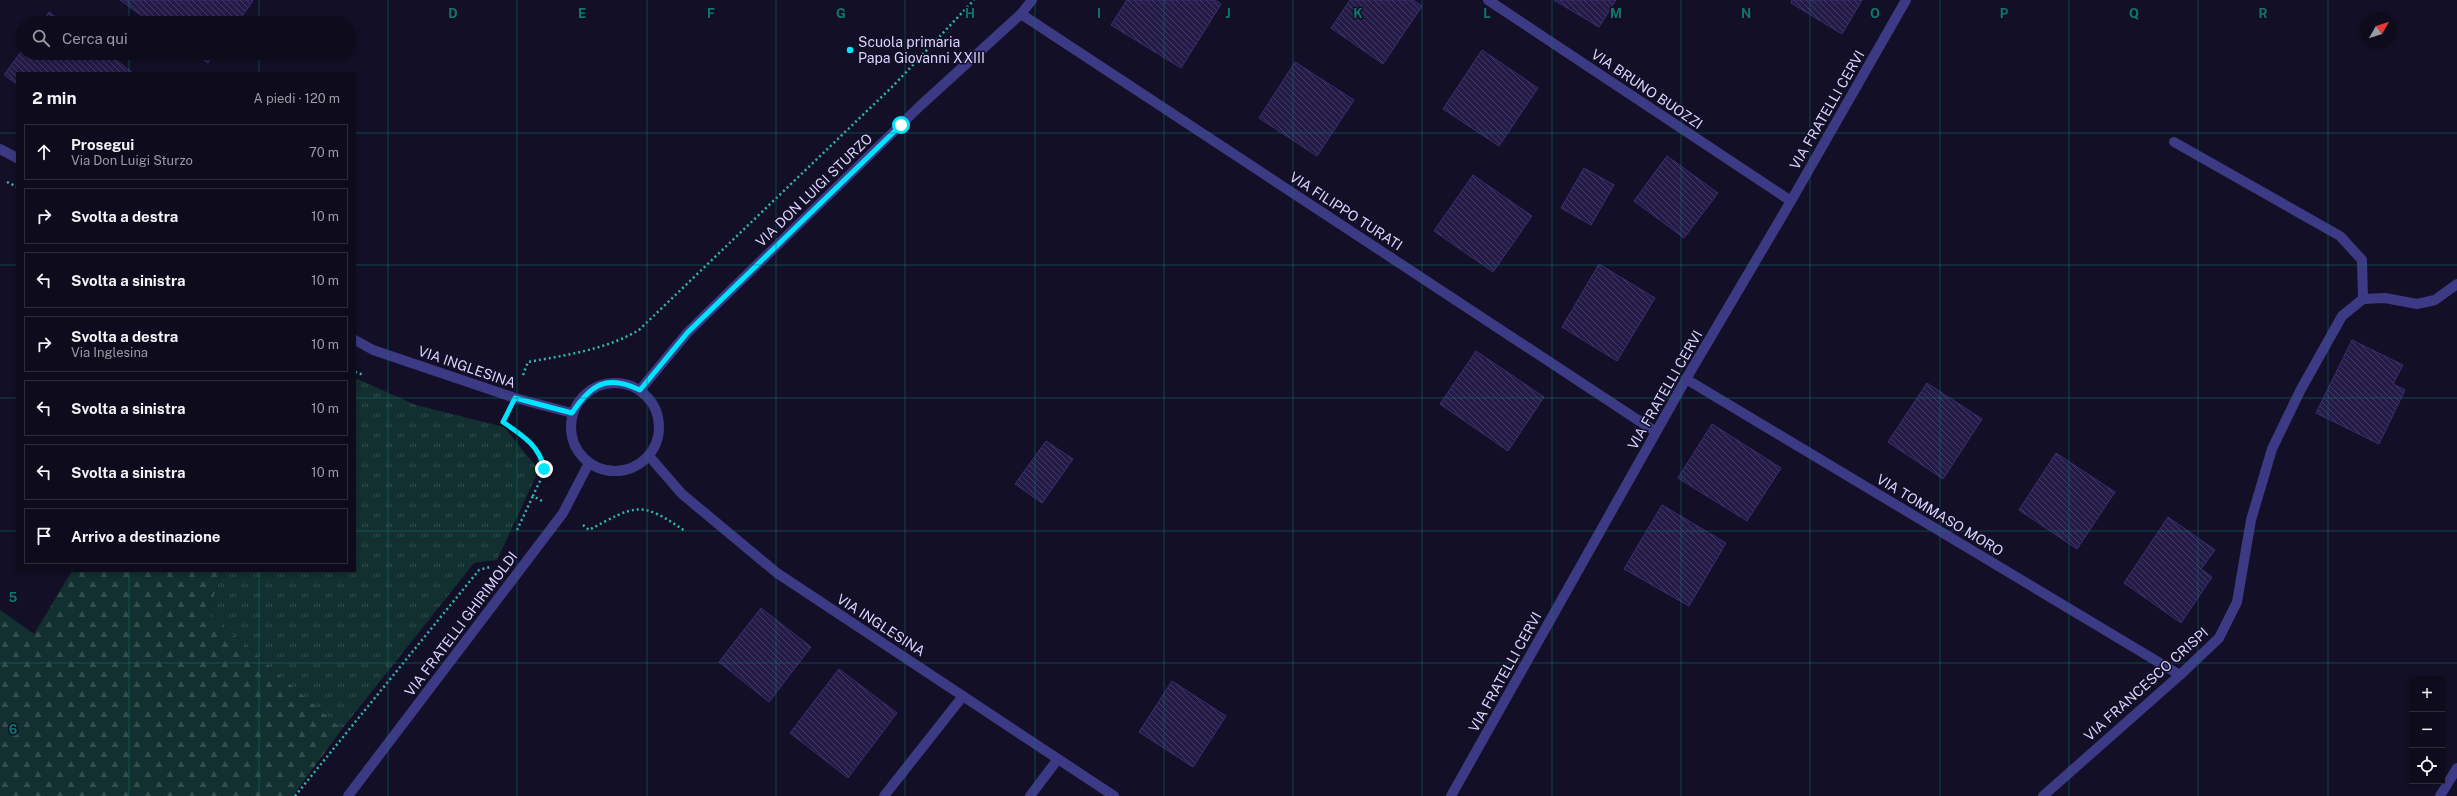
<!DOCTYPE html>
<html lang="it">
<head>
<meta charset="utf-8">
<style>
	:root { --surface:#0e0b1c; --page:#171425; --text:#f1f3f6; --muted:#9b9ba3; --line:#2e2b3b }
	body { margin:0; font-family:"Public Sans",sans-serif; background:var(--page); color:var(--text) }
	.controls { position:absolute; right:12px; bottom:12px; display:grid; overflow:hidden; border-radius:0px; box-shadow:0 2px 6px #0003 }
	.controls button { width:36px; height:36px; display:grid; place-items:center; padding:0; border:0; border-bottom:1px solid var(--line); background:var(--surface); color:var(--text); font:20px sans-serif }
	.compass { position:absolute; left:2361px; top:12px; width:36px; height:36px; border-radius:50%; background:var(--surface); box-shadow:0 2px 6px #0003; rotate:51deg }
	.stop { position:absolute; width:12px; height:12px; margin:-9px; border:3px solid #00e5ff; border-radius:50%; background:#fff }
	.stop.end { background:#00e5ff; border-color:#fff; box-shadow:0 1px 4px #0008 }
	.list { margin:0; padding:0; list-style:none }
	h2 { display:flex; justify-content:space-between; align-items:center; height:52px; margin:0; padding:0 16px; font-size:17px }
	h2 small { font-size:13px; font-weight:400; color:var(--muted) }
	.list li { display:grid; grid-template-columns:26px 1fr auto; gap:12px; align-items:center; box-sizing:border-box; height:56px; margin:0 8px 8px; padding:0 8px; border:1px solid var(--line); border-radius:0px }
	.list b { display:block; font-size:15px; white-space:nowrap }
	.list p { margin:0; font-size:13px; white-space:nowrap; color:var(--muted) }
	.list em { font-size:13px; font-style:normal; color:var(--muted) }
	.icon { flex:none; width:22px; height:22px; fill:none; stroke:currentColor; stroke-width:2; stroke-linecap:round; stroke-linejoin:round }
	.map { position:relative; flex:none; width:2457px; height:796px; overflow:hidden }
	.search { position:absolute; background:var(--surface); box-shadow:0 2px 6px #0003; left:16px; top:16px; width:340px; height:44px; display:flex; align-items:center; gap:10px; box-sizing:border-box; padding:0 14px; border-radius:22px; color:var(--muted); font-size:15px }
	.panel { position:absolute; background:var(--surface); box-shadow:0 2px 6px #0003; left:16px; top:72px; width:340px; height:500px; border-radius:0px }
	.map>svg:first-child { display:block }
</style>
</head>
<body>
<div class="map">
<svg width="2457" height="796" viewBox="0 0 2457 796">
	<defs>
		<pattern id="forest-firs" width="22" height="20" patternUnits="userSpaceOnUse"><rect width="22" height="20" fill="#12302f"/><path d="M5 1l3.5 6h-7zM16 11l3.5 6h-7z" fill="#344d4e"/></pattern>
		<pattern id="park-tufts" width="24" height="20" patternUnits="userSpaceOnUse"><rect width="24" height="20" fill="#12302f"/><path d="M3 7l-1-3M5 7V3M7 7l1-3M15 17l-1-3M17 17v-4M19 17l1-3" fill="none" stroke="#344d4e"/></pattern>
		<pattern id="building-back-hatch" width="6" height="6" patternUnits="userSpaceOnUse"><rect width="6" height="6" fill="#241b47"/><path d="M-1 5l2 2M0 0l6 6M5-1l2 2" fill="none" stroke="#433b63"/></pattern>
	</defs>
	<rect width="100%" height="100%" fill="#130f26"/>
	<path fill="url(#forest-firs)" d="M72,571h151l-15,42 134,116 -49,67h-293v-186l34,24z"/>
	<path fill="url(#park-tufts)" d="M355,378l61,27 88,22 35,43 -42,90 -23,3 -132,166 -134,-116 15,-42h132z"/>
	<g fill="url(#building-back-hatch)" stroke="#3b2d73">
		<path d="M120,0h132l1,1 -16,22h-85z"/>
		<path d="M1127,0h88l6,4 -40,64 -70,-43z"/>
		<path d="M1350,0h63l9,6 -39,58 -52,-36z"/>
		<path d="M1554,0h62l-17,27z"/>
		<path d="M1792,0h70l-20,34 -51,-31z"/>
		<path d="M49,12l15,11h-23z"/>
		<path d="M23,49v4h83l27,20h-116v11l-13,-9z"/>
		<path d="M1482,50l56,38 -39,58 -56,-37z"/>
		<path d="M194,53h21l-7,10z"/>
		<path d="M1295,62l59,38 -37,56 -58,-38z"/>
		<path d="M1667,156l51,37 -34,45 -50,-37z"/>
		<path d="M1584,168l30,17 -23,40 -30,-17z"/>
		<path d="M1473,175l59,41 -39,56 -59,-41z"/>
		<path d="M1599,264l56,34 -38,63 -55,-34z"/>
		<path d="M2352,340l51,25 -10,19 12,6 -26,54 -63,-31z"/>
		<path d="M1476,351l68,46 -36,54 -68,-47z"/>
		<path d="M1927,383l55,36 -39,60 -55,-37z"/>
		<path d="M1712,424l69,44 -34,53 -69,-43z"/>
		<path d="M1046,441l27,18 -31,44 -27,-19z"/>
		<path d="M2056,453l59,39 -38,57 -58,-39z"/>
		<path d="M1662,505l64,38 -37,63 -65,-37z"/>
		<path d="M2168,517l47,33 -14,19 11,8 -31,46 -57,-40z"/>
		<path d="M761,608l50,39 -42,55 -50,-40z"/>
		<path d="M839,669l58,44 -49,65 -58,-45z"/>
		<path d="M1172,681l54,35 -33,51 -54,-35z"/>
	</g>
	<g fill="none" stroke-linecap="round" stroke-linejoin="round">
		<g stroke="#2fb8b0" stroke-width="2.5" stroke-dasharray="2 3" stroke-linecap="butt">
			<path d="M7,182l10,5"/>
			<path d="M355,372l9,3"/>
			<path d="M523,375l5,-13c38,-7 77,-12 111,-32l254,-244 81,-86"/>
			<path d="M501,421c15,7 47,31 43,49 -2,9 -8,18 -11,26l9,5"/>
			<path d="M583,525l6,5c47,-25 51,-30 96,1"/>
			<path d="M517,530l16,-34"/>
			<path d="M295,796l184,-226 11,-3"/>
		</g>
		<g stroke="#3d3a85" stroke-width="10">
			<path d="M1488,0l303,201"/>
			<path d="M1021,14l635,418"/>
			<path d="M2174,142l166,94 22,24 1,39"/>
			<path d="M0,149l17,9"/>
			<path d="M355,340l18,10 142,48 57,15"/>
			<path d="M1686,379l494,296"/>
			<circle cx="615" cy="427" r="44"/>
			<path d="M640,390l48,-58 232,-226 101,-92 11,-14"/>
			<path d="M649,456l33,38 95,79 337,223"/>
			<path d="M348,796l215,-283 26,-50"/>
			<path d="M884,796l79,-100"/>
			<path d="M1030,796l28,-37"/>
			<path d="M1451,796l235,-417 105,-178 115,-201"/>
			<path d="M2043,796l137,-121 39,-37 18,-36 14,-82 21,-71 28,-58 42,-75 21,-17 22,-1 32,6 18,-4 22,-16"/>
			<path d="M2440,796l17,-28"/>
		</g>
	</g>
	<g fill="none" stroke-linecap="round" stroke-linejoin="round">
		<path stroke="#00e5ff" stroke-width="5" d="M544,469c-4,-23 -22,-34 -41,-47l12,-24 57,15c19,-29 35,-39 68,-23l48,-58 213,-207"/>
	</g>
	<path fill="none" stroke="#0f766e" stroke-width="1" stroke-opacity="0.55" d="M129,0v23M259,0v23M388,0v796M517,0v796M647,0v796M776,0v796M905,0v796M1035,0v796M1164,0v796M1293,0v796M1422,0v796M1552,0v796M1681,0v796M1810,0v796M1940,0v796M2069,0v796M2198,0v796M2328,0v796M129,53v20M259,53v20M0,133h17M355,133h2102M0,265h17M355,265h2102M0,398h17M355,398h2102M0,531h17M355,531h2102M129,571v225M259,571v225M0,663h2457"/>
	<circle fill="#00e5ff" stroke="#130f26" stroke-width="1.5" cx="850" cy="50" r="4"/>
	<g text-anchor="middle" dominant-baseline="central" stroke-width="3" stroke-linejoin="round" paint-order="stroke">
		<g font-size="14" fill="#d9d4ff" stroke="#130f26" text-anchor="start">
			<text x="858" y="42">Scuola primaria<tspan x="858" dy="16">Papa Giovanni XXIII</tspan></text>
		</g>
		<g font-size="14" fill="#d9d4ff" stroke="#130f26">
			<text transform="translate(1647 89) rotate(34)">VIA BRUNO BUOZZI</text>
			<text transform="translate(1827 110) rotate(-60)">VIA FRATELLI CERVI</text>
			<text transform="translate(814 190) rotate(-44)">VIA DON LUIGI STURZO</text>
			<text transform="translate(1346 211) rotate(33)">VIA FILIPPO TURATI</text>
			<text transform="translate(467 367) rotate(19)">VIA INGLESINA</text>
			<text transform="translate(1665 390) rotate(-60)">VIA FRATELLI CERVI</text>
			<text transform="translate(1940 515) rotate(31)">VIA TOMMASO MORO</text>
			<text transform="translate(461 624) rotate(-53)">VIA FRATELLI GHIRIMOLDI</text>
			<text transform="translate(881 625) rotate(33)">VIA INGLESINA</text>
			<text transform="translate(1505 672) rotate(-61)">VIA FRATELLI CERVI</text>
			<text transform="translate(2146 684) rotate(-42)">VIA FRANCESCO CRISPI</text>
		</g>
	</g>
	<g font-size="13" text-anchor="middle" font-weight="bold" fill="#0f766e" stroke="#130f26" stroke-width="3" stroke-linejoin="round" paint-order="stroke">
		<text x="453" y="18">D</text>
		<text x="582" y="18">E</text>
		<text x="711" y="18">F</text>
		<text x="841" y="18">G</text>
		<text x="970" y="18">H</text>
		<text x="1099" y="18">I</text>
		<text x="1228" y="18">J</text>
		<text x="1358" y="18">K</text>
		<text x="1487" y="18">L</text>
		<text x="1616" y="18">M</text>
		<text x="1746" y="18">N</text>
		<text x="1875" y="18">O</text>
		<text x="2004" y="18">P</text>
		<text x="2134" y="18">Q</text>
		<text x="2263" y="18">R</text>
		<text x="13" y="602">5</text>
		<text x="13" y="734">6</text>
	</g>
</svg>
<div class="controls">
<button>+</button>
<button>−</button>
<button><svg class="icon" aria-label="locate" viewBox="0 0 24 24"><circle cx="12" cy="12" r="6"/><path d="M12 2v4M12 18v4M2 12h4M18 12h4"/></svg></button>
</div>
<svg class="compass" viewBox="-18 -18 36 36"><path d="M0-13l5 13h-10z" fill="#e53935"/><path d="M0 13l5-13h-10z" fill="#9b9ba3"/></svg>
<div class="stop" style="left:901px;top:125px"></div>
<div class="stop end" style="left:544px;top:469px"></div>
<div class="search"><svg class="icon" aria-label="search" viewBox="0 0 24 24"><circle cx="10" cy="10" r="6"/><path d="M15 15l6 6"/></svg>Cerca qui</div>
<section class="panel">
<h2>2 min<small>A piedi · 120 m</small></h2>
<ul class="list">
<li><svg class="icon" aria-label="ahead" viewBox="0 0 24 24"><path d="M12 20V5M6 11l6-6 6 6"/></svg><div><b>Prosegui</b><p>Via Don Luigi Sturzo</p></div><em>70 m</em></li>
<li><svg class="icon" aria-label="right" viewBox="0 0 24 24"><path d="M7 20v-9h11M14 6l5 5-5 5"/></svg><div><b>Svolta a destra</b></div><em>10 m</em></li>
<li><svg class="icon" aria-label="left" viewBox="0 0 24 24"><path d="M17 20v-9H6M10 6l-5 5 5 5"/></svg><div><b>Svolta a sinistra</b></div><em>10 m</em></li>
<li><svg class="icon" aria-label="right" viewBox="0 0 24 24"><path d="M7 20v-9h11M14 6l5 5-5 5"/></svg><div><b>Svolta a destra</b><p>Via Inglesina</p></div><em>10 m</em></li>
<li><svg class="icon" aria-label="left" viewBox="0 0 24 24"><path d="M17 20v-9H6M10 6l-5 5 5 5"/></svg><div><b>Svolta a sinistra</b></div><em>10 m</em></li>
<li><svg class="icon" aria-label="left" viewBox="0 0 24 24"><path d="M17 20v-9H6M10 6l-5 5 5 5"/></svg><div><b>Svolta a sinistra</b></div><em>10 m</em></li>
<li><svg class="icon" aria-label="arrive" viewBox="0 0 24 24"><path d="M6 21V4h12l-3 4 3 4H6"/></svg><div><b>Arrivo a destinazione</b></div></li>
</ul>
</section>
</div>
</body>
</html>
